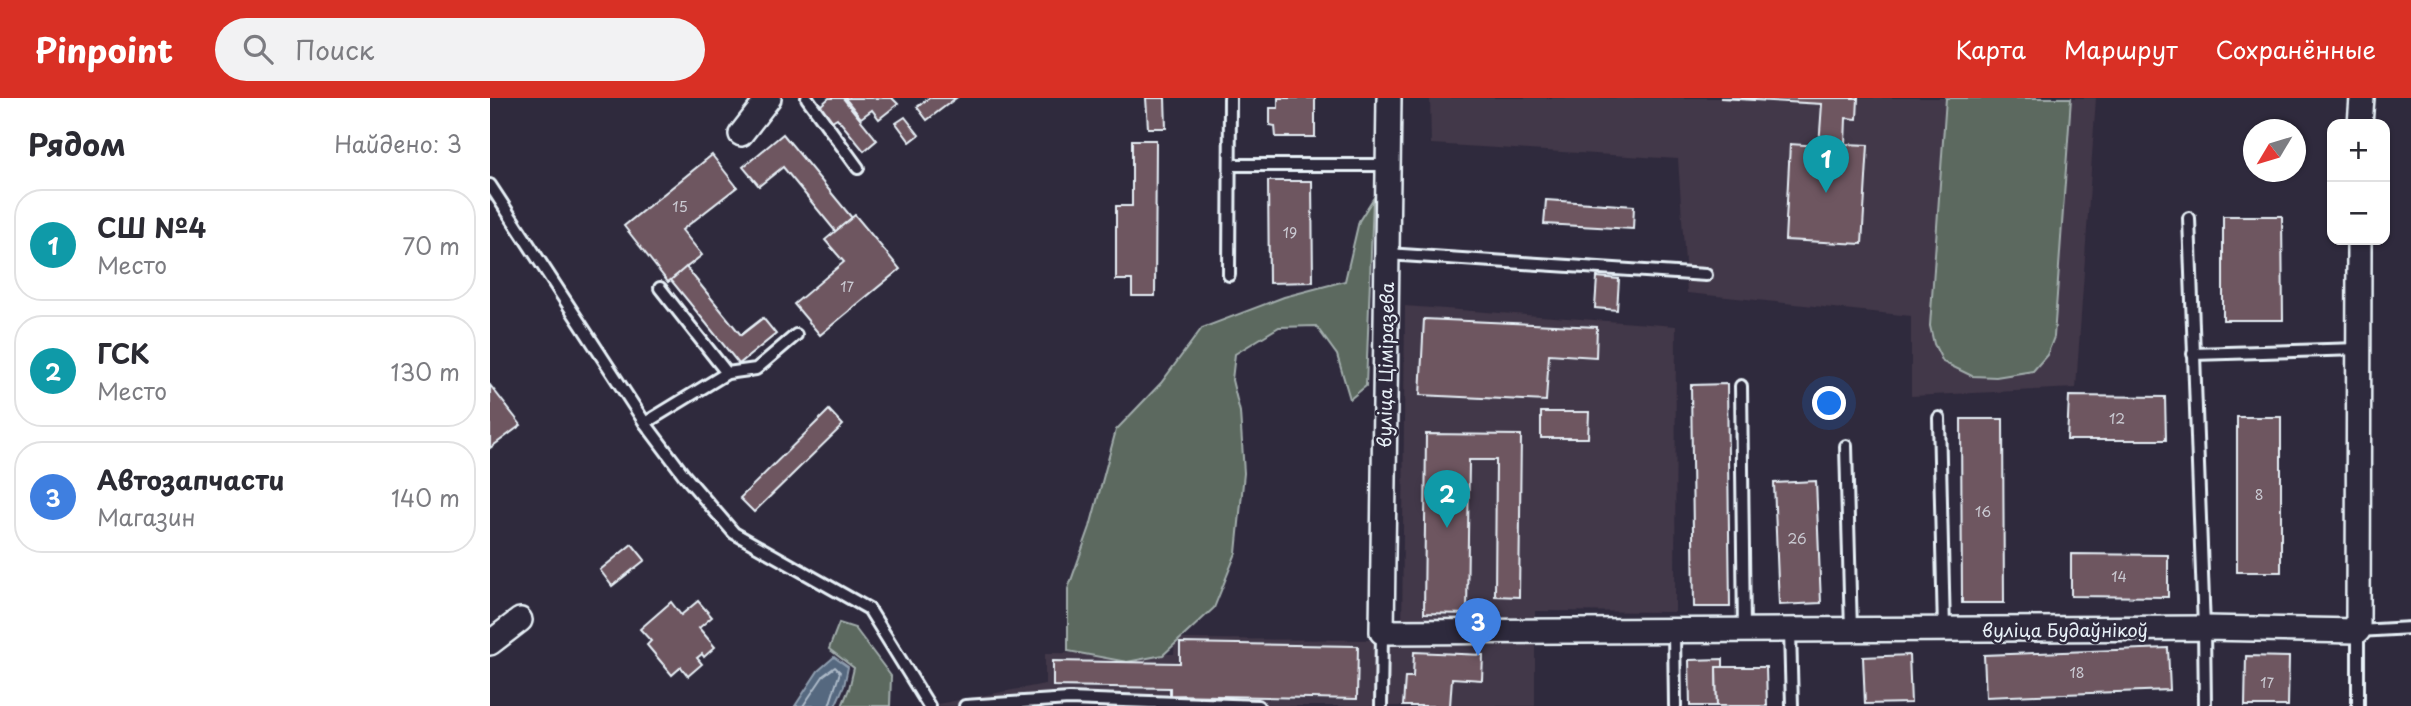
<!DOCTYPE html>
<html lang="ru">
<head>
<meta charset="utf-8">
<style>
	:root { --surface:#fff; --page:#f2f2f3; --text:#2b2b33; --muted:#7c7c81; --line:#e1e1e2; --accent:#d93025 }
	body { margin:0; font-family:"Playpen Sans",sans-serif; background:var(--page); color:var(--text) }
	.controls { position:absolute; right:21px; top:21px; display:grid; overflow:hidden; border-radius:14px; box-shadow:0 2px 5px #0004 }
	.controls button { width:63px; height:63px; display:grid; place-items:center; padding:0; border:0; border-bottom:2px solid var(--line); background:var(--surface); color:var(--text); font:35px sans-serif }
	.compass { position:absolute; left:1753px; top:21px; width:63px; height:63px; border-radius:50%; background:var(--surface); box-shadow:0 2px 5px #0004; rotate:232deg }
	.you { position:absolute; left:1340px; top:306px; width:24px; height:24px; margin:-18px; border:5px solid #fff; border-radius:50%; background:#1a73e8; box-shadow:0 0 0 10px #1a73e833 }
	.badge { display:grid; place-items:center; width:46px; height:46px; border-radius:50%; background:var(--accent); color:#fff; font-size:23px; font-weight:700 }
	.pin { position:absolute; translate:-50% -58px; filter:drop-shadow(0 2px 4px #0008) }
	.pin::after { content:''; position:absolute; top:37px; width:24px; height:21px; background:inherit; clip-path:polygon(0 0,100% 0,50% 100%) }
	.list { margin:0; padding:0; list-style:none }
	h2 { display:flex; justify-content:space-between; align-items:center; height:91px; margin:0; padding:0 28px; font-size:30px }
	h2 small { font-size:23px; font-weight:400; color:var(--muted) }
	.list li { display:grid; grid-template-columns:46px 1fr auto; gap:21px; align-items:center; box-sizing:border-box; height:112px; margin:0 14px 14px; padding:0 14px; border:2px solid var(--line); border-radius:28px }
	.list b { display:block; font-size:26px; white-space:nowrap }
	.list p { margin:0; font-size:23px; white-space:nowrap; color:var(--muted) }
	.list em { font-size:23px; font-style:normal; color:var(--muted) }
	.icon { flex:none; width:38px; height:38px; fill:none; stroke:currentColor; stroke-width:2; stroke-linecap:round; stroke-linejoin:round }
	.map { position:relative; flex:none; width:1921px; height:608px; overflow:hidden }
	header { display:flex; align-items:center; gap:42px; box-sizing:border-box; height:98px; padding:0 35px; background:var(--accent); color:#fff }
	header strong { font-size:33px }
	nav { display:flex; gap:38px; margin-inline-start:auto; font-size:24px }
	.search { width:490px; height:63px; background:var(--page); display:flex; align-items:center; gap:18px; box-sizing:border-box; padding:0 24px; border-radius:38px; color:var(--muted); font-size:26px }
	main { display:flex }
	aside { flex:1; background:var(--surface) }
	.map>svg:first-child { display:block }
</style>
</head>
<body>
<header>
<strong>Pinpoint</strong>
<div class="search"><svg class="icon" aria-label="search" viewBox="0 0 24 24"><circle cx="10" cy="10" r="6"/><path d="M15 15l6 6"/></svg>Поиск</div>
<nav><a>Карта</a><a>Маршрут</a><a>Сохранённые</a></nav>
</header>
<main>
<aside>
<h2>Рядом<small>Найдено: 3</small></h2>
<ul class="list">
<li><span class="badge" style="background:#0f9aa8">1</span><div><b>СШ №4</b><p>Место</p></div><em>70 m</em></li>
<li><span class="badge" style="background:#0f9aa8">2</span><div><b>ГСК</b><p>Место</p></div><em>130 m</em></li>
<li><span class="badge" style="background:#3f7fe0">3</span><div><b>Автозапчасти</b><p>Магазин</p></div><em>140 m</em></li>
</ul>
</aside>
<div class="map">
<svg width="1921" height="608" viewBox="0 0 1921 608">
	<rect width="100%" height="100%" fill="#2f2a3d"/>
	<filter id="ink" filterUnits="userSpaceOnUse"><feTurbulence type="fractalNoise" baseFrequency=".0143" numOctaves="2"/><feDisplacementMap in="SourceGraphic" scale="14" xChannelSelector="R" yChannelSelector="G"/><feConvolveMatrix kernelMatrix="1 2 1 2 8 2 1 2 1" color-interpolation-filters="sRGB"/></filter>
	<g filter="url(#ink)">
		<g fill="#423748">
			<path d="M940,0h666l-20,290 -165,8v-80l-224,-23 -9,-134 -247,-15z"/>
			<path d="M915,208l271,20 -1,286 -140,-1v95h-608l118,-22v-31l129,1 1,-15 227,1z"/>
		</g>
		<g fill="#5b695f" stroke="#a2adac" stroke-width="2">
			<path d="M1456,0h125l-17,239 -7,18 -14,16 -37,6 -24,-1 -29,-14 -9,-18 -4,-18z"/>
			<path d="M883,101l-7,187 -16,13 -13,-44 -21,-29 -37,1 -44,27 -3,26 8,32 4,61 -8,80 -22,55 -51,47 -36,7 -59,-11v-62l22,-62 26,-97 45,-47 41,-55 82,-31 61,-16 14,-60z"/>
			<path d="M349,525l16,5 36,48 -1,30h-48l7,-17 5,-21 -25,-19z"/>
		</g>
		<path fill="#54677f" stroke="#8f9eaf" stroke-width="2" d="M344,559l14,10 -4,19 -9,20h-40l23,-35z"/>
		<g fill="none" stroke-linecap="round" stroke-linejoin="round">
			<path stroke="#adbac8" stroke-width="2" d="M313,608l21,-31 11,-8 5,5 -11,34"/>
		</g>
		<g fill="#6e5661" stroke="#e8f1f8" stroke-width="2">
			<path d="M339,0h14l34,42 -13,11 -27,-33 -5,3 -12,-15z"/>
			<path d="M355,0h47l6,6 -19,15 -7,-9 -11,8z"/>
			<path d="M439,0h27l-29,22 -10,-13z"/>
			<path d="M656,0h19l1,30h-18z"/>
			<path d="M788,0h37v39h-39l-1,-11 -5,-1v-17h8z"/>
			<path d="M1230,0h138l-1,21 -11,-1 -1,26 23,1 -6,99 -77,-4 5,-96 29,2 3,-42z"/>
			<path d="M415,19l14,18 -9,7 -14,-19z"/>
			<path d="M293,36l69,84 -16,14 -53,-65 -24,19 -16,-19z"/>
			<path d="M642,42h24l-1,156h-23v-16h-16v-74h16z"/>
			<path d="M222,57l25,32 -55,43 20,25 -34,27 -44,-56z"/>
			<path d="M778,83h44l1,101 -44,1z"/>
			<path d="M1056,102l88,6 -1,23 -89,-5z"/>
			<path d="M365,117l45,54 -80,66 -26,-31 50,-42 -19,-22z"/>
			<path d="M1733,118h59l1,104h-60z"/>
			<path d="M196,169l55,68 22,-17 13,16 -37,30 -68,-84z"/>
			<path d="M1107,179l22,2 -2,31 -22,-2z"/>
			<path d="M934,221l173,8 -1,30 -47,-3 -3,47 -126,-6z"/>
			<path d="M1237,286l3,223h-36l-3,-222z"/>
			<path d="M0,287l31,40 -31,23z"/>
			<path d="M1579,298l96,1 1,43h-99z"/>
			<path d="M339,312l14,15 -89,87 -14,-14z"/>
			<path d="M1051,314h48l-1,26h-47z"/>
			<rect x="1747" y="319" width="44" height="155"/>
			<path d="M1471,321h42l1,184h-42z"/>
			<path d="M936,336l95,1 -2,162 -24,-1 1,-136h-27l-2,154 -43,-1z"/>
			<path d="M1326,383l5,122 -42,2 -5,-122z"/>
			<path d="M142,446l13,16 -33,26 -12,-16z"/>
			<path d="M1581,456l97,1v42l-97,-1z"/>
			<path d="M208,503l14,16 -13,11 16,19 -11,10 -2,-3 -5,4 5,6 -14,12 -7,-9 -9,8 -25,-30 4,-4 -11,-12 31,-27 10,13z"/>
			<path d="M690,545l178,3 -1,53 -187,-4v-7l-117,-2v-25l127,2z"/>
			<path d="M1678,550l2,42 -184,7 -2,-42z"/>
			<path d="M924,554l69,3 -1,25 -30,-2 -2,28h-47l2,-29h8z"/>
			<path d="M1419,557l2,48 -46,1 -2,-47z"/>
			<path d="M1756,558l43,1 -1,49h-43z"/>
			<path d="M1233,561v8h-7l1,39h-27l-1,-46z"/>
			<path d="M1226,569h50l1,39h-50z"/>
		</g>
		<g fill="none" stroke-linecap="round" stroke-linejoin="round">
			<g stroke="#e8f1f8" stroke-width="16">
				<g id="lane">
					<path d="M317,0l51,70"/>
					<path d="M740,67h158"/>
					<path d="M0,87l155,238 39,52 50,58 135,76 60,97"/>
					<path d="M1699,120l15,410 1,78"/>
					<path d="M897,156l319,21"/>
					<path d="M739,177l1,-177"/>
					<path d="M170,190l67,85"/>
					<path d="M1703,256l166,-5"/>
					<path d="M1251,288l3,245"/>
					<path d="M1449,320l5,212"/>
					<path d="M155,325l82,-50 29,-4 40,-34"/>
					<path d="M1356,348l5,185"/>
					<path d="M1184,533l1,75"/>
					<path d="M1300,533l2,75"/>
					<path d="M475,608l104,-7 189,7"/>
					<path d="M891,608l1,-74"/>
					<path d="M1868,608v-75l53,-3"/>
				</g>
			</g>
			<g stroke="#e8f1f8" stroke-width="28">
				<g id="street">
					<path d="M899,0l-7,534 822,-4 154,3 1,-391"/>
					<path d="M1870,26l2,-26"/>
					<path d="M251,36l28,-36"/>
					<path d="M0,545l30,-23"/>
				</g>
			</g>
			<use href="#lane" stroke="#2f2a3d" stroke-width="10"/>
			<use href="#street" stroke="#2f2a3d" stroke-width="23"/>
		</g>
	</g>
	<g text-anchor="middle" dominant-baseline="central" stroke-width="5" stroke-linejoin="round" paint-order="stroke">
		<g font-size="14" fill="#cacad2">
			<text x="190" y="108">15</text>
			<text x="800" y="134">19</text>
			<text x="357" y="188">17</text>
			<text x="1627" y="320">12</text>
			<text x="1769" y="396">8</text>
			<text x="1493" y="413">16</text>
			<text x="1307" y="440">26</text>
			<text x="1629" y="478">14</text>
			<text x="1587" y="574">18</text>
			<text x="1777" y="584">17</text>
		</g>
		<g font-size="18" fill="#e8f1f8" stroke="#2f2a3d">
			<text transform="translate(895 267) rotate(-89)">вуліца Ціміразева</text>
			<text x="1575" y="531">вуліца Будаўнікоў</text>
		</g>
	</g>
</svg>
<div class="controls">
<button>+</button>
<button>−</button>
</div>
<svg class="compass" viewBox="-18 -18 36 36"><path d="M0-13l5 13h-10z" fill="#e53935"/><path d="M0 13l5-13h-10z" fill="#7c7c81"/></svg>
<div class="you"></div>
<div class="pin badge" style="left:1336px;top:95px;background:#0f9aa8">1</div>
<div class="pin badge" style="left:957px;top:430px;background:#0f9aa8">2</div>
<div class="pin badge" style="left:988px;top:558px;background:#3f7fe0">3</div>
</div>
</main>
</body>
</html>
